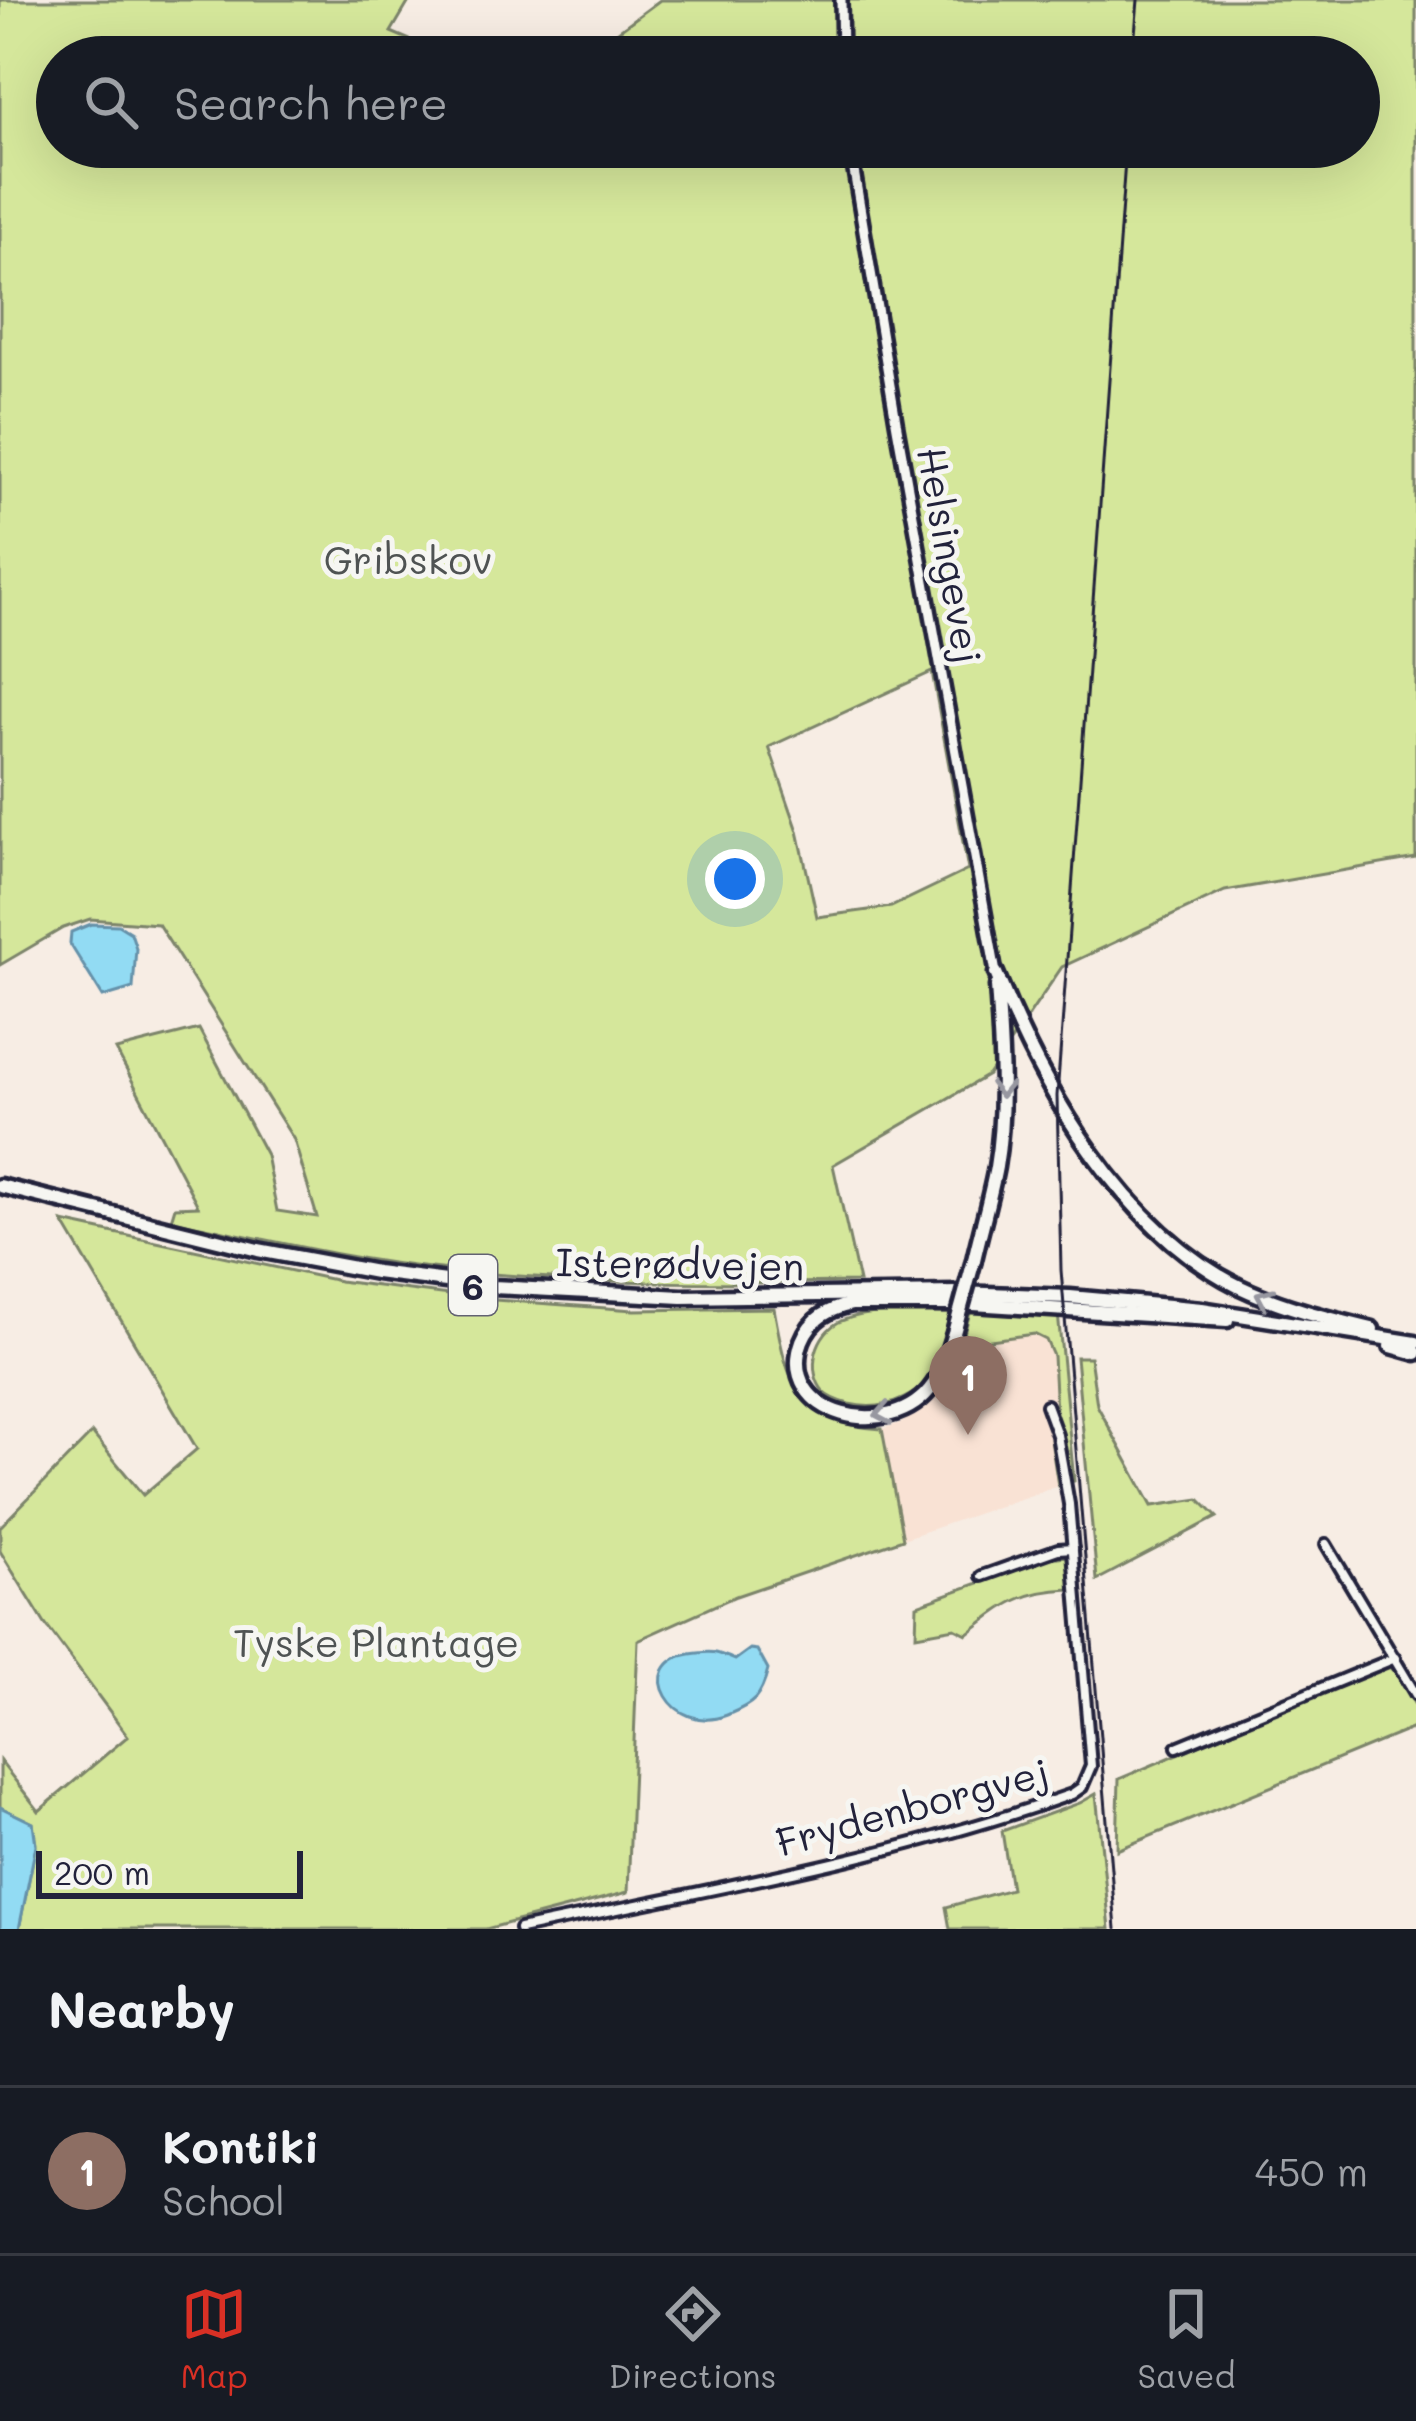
<!DOCTYPE html>
<html lang="en">
<head>
<meta charset="utf-8">
<style>
	:root { --surface:#171b24; --page:#20242c; --text:#f1f3f6; --muted:#9ea1a6; --line:#363941; --accent:#d93025 }
	body { margin:0; font-family:Mali,sans-serif; background:var(--page); color:var(--text) }
	.scale { position:absolute; left:36px; bottom:30px; width:267px; box-sizing:border-box; padding-left:12px; border:6px solid #22223b; border-top:0; font-size:33px; line-height:42px; white-space:nowrap; color:#22223b; -webkit-text-stroke:9px #f6f6f2; paint-order:stroke }
	.you { position:absolute; left:735px; top:879px; width:42px; height:42px; margin:-30px; border:9px solid #fff; border-radius:50%; background:#1a73e8; box-shadow:0 0 0 18px #1a73e833 }
	.badge { display:grid; place-items:center; width:78px; height:78px; border-radius:50%; background:var(--accent); color:#fff; font-size:39px; font-weight:700 }
	.pin { position:absolute; translate:-50% -99px; filter:drop-shadow(0 3px 6px #0008) }
	.pin::after { content:''; position:absolute; top:63px; width:42px; height:36px; background:inherit; clip-path:polygon(0 0,100% 0,50% 100%) }
	.list { margin:0; padding:0; list-style:none }
	h2 { display:flex; justify-content:space-between; align-items:center; height:156px; margin:0; padding:0 48px; font-size:51px }
	h2 small { font-size:39px; font-weight:400; color:var(--muted) }
	.list li { display:grid; grid-template-columns:78px 1fr auto; gap:36px; align-items:center; box-sizing:border-box; height:168px; padding:0 48px; border-top:3px solid var(--line) }
	.list b { display:block; font-size:45px; white-space:nowrap }
	.list p { margin:0; font-size:39px; white-space:nowrap; color:var(--muted) }
	.list em { font-size:39px; font-style:normal; color:var(--muted) }
	.icon { flex:none; width:66px; height:66px; fill:none; stroke:currentColor; stroke-width:2; stroke-linecap:round; stroke-linejoin:round }
	.map { position:relative; flex:none; width:1416px; height:1929px; overflow:hidden }
	.search { position:absolute; background:var(--surface); box-shadow:0 12px 48px #0002; left:36px; right:36px; top:36px; height:132px; display:flex; align-items:center; gap:30px; box-sizing:border-box; padding:0 42px; border-radius:66px; color:var(--muted); font-size:45px }
	.sheet { height:324px; background:var(--surface) }
	nav { display:flex; justify-content:space-around; align-items:center; box-sizing:border-box; height:168px; border-top:3px solid var(--line); background:var(--surface); font-size:33px; color:var(--muted) }
	nav a { display:grid; justify-items:center; gap:6px }
	nav .on { color:var(--accent) }
	.map>svg:first-child { display:block }
</style>
</head>
<body>
<div class="map">
<svg width="1416" height="1929" viewBox="0 0 1416 1929">
	<rect width="100%" height="100%" fill="#f7ede4"/>
	<filter id="ink" filterUnits="userSpaceOnUse"><feTurbulence type="fractalNoise" baseFrequency=".00833" numOctaves="2"/><feDisplacementMap in="SourceGraphic" scale="24" xChannelSelector="R" yChannelSelector="G"/><feConvolveMatrix kernelMatrix="1 2 1 2 8 2 1 2 1" color-interpolation-filters="sRGB"/></filter>
	<g filter="url(#ink)">
		<path fill="#f9e2d4" d="M1034,1334l12,6 7,16 3,57 -5,27 7,46 -155,53 -21,-110 21,-7 27,-19 12,-18 19,-41z"/>
		<g fill="#d5e79b" stroke="#7c846b" stroke-width="3" fill-rule="evenodd">
			<path d="M0,0h410l-19,32 59,25h-393v90h1302v-90h-776l77,-57h756v858l-191,33 -163,76 -74,108 -155,90 26,117c-140,2 -280,2 -419,-13 -90,-9 -180,-31 -269,-49l4,-13 23,-1 -82,-156 83,-21 67,126 11,56 40,6 -23,-77 -136,-216 -68,-5 -27,9 -63,37zM932,672l36,198 -77,37 -74,10 -19,-86 -29,-84z"/>
			<path d="M63,1222l276,59 141,18 154,11 140,-2c13,74 22,116 108,121l21,110 -167,57 -98,44 -10,252 -142,37h-467l17,-84 -3,-22 -33,-16v-46l39,50 89,-75 -83,-112 -45,-73v-24l92,-94 51,62 54,-46z"/>
			<path d="M971,1309l87,4 16,168 -16,5 -7,-46 5,-27 -3,-57 -7,-16 -12,-6 -73,10z"/>
			<path d="M953,1313c-4,14 -6,31 -12,45 -15,37 -54,55 -92,46 -7,-2 -19,-6 -25,-12 -19,-22 -8,-60 17,-71 34,-14 77,-8 112,-8z"/>
			<path d="M1076,1357h14l7,48 55,101 47,-7 18,18 -120,63z"/>
			<path d="M1068,1556l2,33c-50,2 -65,16 -103,45l-12,-6 -39,7 1,-30 131,-47z"/>
			<path d="M1386,1666l10,5 20,36v20l-299,123 2,-71z"/>
			<path d="M1096,1794l14,135h-160l-4,-22 65,-18 -9,-58 78,-28z"/>
		</g>
		<g fill="#92dbf3" stroke="#6591a9" stroke-width="3">
			<path d="M91,924l27,1 13,8 5,15 -3,40 -30,9 -33,-53 1,-12z"/>
			<path d="M750,1649l7,1 11,20c-7,28 -14,34 -41,45 -55,22 -95,-52 -37,-61 21,-3 25,-3 45,6z"/>
			<path d="M0,1807l33,16 3,22 -17,84h-19z"/>
		</g>
		<g fill="none" stroke-linecap="round" stroke-linejoin="round">
			<g stroke="#22223b" stroke-width="16">
				<g id="minor">
					<path d="M1326,1544l90,151"/>
					<path d="M982,1576l76,-27 15,-1"/>
					<path d="M1177,1747l218,-89"/>
					<path d="M520,1929c185,-39 374,-71 552,-135l10,-7 9,-21 -22,-262 -12,-69 -11,-30"/>
				</g>
			</g>
			<g stroke="#22223b" stroke-width="18">
				<g id="tertiary">
					<path d="M841,0l1,57"/>
					<path d="M850,147l47,280 99,546"/>
				</g>
			</g>
			<g stroke="#22223b" stroke-width="21">
				<g id="trunk">
					<path d="M996,973c47,117 126,256 244,314 42,20 87,31 132,42"/>
					<path d="M0,1186l258,64 118,22 117,15 189,10 275,-4 113,4 132,12 214,34"/>
					<path d="M974,1260c7,-31 16,-61 22,-93 10,-59 5,-121 1,-181"/>
					<path d="M954,1333c-6,18 -10,37 -21,52 -41,60 -158,31 -131,-44 9,-23 27,-32 50,-37h121l254,16"/>
					<path d="M1391,1346l25,7"/>
				</g>
			</g>
			<use href="#minor" stroke="#f6f6f2" stroke-width="8"/>
			<use href="#tertiary" stroke="#f6f6f2" stroke-width="9"/>
			<use href="#trunk" stroke="#f6f6f2" stroke-width="12"/>
			<g stroke="#22223b" stroke-width="3">
				<path d="M1133,57l5,-57"/>
				<path d="M1116,1929l-55,-659 -4,-174 69,-949"/>
			</g>
			<g stroke="#22223b" stroke-width="21" stroke-linecap="butt">
				<path id="trunk-bridge" d="M954,1333l20,-73"/>
			</g>
			<use href="#trunk-bridge" stroke="#f6f6f2" stroke-width="12"/>
		</g>
		<defs><path id="oneway-chevron" d="M-2-3.5L2.5 0L-2 3.5" fill="none" stroke-width="1.6" stroke-linecap="round" stroke-linejoin="round" transform="scale(3)"/></defs>
		<g stroke="#9797a0">
			<use href="#oneway-chevron" transform="translate(1001 1089) rotate(91)"/>
			<use href="#oneway-chevron" transform="translate(1264 1297) rotate(-156)"/>
			<use href="#oneway-chevron" transform="translate(883 1414) rotate(170)"/>
		</g>
	</g>
	<g text-anchor="middle" dominant-baseline="central" stroke-width="10" stroke-linejoin="round" paint-order="stroke">
		<rect fill="#f6f6f2" stroke="#626272" stroke-width="3" x="449" y="1255" width="48" height="60" rx="9"/>
		<g font-size="36" font-weight="bold" fill="#22223b">
			<text x="473" y="1285">6</text>
		</g>
		<g font-size="39" fill="#22223b" stroke="#f6f6f2">
			<text transform="translate(951 555) rotate(80)">Helsingevej</text>
			<text transform="translate(680 1263) rotate(1)">Isterødvejen</text>
			<text transform="translate(912 1806) rotate(-15)">Frydenborgvej</text>
		</g>
		<g font-size="39" fill="#4f5353" stroke="#f6f6f2">
			<text x="408" y="558">Gribskov</text>
			<text x="376" y="1641">Tyske Plantage</text>
		</g>
	</g>
</svg>
<div class="scale">200 m</div>
<div class="you"></div>
<div class="pin badge" style="left:968px;top:1435px;background:#8d6e63">1</div>
<div class="search"><svg class="icon" aria-label="search" viewBox="0 0 24 24"><circle cx="10" cy="10" r="6"/><path d="M15 15l6 6"/></svg>Search here</div>
</div>
<section class="sheet">
<h2>Nearby<small></small></h2>
<ul class="list">
<li><span class="badge" style="background:#8d6e63">1</span><div><b>Kontiki</b><p>School</p></div><em>450 m</em></li>
</ul>
</section>
<nav>
<a class="on"><svg class="icon" aria-label="map" viewBox="0 0 24 24"><path d="M3 6l6-2 6 2 6-2v14l-6 2-6-2-6 2zM9 4v14M15 6v14"/></svg>Map</a>
<a><svg class="icon" aria-label="directions" viewBox="0 0 24 24"><path d="M12 3l9 9-9 9-9-9zM9 14v-3h6M13 9l2 2-2 2"/></svg>Directions</a>
<a><svg class="icon" aria-label="saved" viewBox="0 0 24 24"><path d="M7 4h10v16l-5-4-5 4z"/></svg>Saved</a>
</nav>
</body>
</html>
